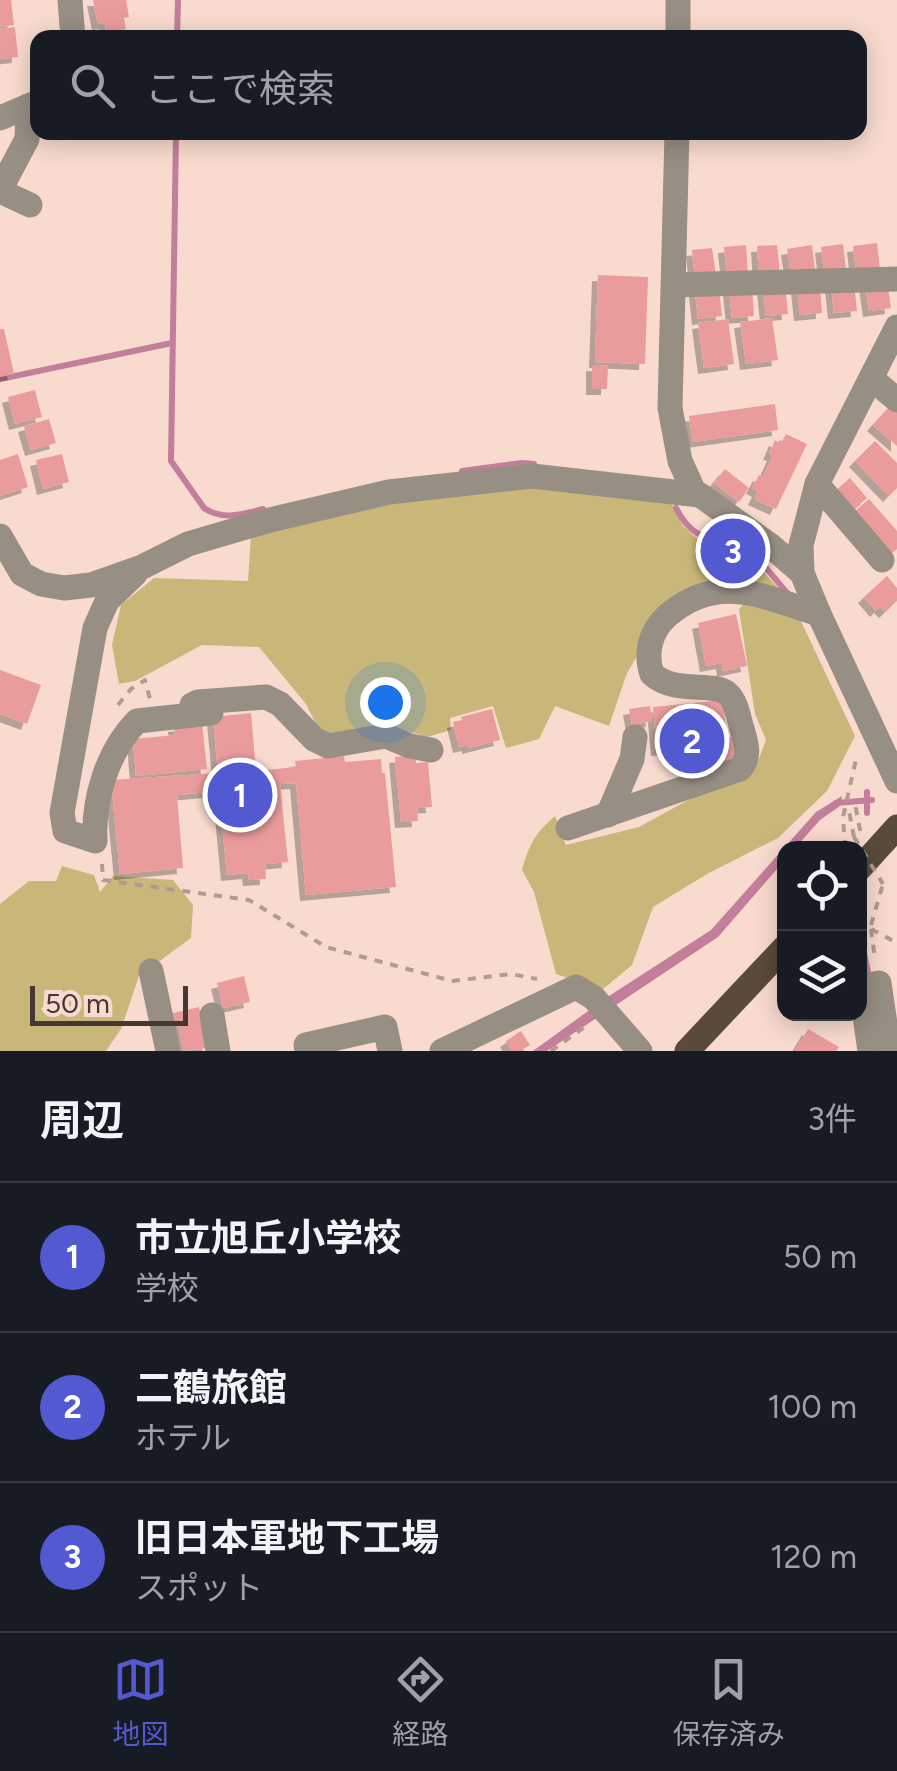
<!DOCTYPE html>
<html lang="ja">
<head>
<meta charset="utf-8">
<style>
	:root { --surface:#171b24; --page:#20242c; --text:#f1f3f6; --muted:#9ea1a6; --line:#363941; --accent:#5359d0 }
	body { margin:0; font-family:Figtree,"Noto Sans JP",sans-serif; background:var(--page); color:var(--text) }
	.controls { position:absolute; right:30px; bottom:30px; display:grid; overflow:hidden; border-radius:20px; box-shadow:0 5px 25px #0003 }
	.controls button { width:90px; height:90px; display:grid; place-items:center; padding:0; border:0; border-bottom:2px solid var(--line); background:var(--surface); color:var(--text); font:50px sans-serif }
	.scale { position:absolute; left:30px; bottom:25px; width:158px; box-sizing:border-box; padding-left:10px; border:5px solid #443833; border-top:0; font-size:28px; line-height:35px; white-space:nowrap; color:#443833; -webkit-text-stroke:8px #f9dace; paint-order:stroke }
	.you { position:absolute; left:385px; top:702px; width:35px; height:35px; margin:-25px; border:8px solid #fff; border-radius:50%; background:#1a73e8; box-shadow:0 0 0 15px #1a73e833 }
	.badge { display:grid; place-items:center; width:65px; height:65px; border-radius:50%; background:var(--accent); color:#fff; font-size:32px; font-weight:700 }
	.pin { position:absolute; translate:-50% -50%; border:5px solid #fff; box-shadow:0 2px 10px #0006 }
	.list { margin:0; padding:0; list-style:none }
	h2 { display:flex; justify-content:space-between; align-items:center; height:130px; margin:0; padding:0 40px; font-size:42px }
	h2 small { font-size:32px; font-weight:400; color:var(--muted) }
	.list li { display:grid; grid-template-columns:65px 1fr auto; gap:30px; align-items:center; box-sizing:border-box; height:150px; padding:0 40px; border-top:2px solid var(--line) }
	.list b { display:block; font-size:38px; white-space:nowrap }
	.list p { margin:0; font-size:32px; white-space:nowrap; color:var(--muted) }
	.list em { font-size:32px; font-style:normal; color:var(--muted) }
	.icon { flex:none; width:55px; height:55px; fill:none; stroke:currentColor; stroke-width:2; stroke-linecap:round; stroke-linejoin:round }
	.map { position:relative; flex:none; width:897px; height:1051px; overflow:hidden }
	.search { position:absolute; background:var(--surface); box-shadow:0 5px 25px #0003; left:30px; right:30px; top:30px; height:110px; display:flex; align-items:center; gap:25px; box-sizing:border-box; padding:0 35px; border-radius:20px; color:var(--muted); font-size:38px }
	.sheet { height:580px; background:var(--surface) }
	nav { display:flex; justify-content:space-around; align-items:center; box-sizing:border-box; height:140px; border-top:2px solid var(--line); background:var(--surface); font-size:28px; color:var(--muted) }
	nav a { display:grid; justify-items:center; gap:5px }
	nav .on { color:var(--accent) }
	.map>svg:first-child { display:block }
</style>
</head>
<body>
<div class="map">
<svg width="897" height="1051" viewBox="0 0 897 1051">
	<defs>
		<filter id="shadow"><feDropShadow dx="-6" dy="6" stdDeviation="0" flood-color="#0004"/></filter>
	</defs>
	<rect width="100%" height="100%" fill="#f9dace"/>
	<g fill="#c8b779">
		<path d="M533,485l139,19 11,22 12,11 52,17 46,50 62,132 -28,55 -49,47 -71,36 -54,33 -21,58 -30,25 -46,-16 -22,-82 -12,-22c7,-25 13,-37 33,-54l11,29 73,-18 51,-28 54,-20 14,-18 8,-21 -11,-26 -16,-105 16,-17 -97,28 -31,53 -18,53 -54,-20 -16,33 -33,9 -13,-42 -43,12 1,12 -24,7 -30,-9 -59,11 -21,-13 -11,-22 -47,-57 -57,-2 -67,36 -16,3 -7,-39 9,-40 33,-27 94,3 3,-45 138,-37z"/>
		<path d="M62,866l32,9 6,17 13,-16 60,4 20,25 -2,33 -52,38 -18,53 -15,22h-106v-147l29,-23h27z"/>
	</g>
	<path fill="#c37e9b" d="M842,796l-2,10 -20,14 -25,28h-11v13l-66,76 -171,114h-14l73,-53 105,-68 105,-118z"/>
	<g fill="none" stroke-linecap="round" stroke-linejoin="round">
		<g stroke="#c37e9b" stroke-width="6">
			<path d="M177,38l1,-38"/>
			<path d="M176,132l-5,329 33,47c19,13 39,6 59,1"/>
			<path d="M0,379l172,-36"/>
			<path d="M462,471l60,-8 12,1"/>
			<path d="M676,508c23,44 44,22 74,44 14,11 27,30 39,43"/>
			<path d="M836,803l36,-3"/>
			<path d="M867,813v-21"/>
			<path d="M860,934l9,43"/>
		</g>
	</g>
	<g fill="#ea9c9d" filter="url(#shadow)">
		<path d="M0,0h11l3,25 -14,2z"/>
		<path d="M93,0h33l3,17 -5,1 2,11 -20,4 -1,-10 -7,1z"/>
		<path d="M15,27l3,30 -18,2v-30z"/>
		<path d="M877,243l3,27 -24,2 -3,-26z"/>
		<path d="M843,244l3,26 -22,2 -3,-25z"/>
		<path d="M746,245l2,30 -21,2 -3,-30z"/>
		<path d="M777,245l3,30 -21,1 -2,-30z"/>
		<path d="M812,245l3,26 -24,3 -4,-25z"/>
		<path d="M712,248l4,27 -21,3 -3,-28z"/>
		<path d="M598,275l50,2 -3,87 -50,-2z"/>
		<path d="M887,281l4,27 -22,3 -4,-27z"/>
		<path d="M854,283l3,28 -23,2 -3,-28z"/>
		<path d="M820,284l2,29 -22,2 -3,-29z"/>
		<path d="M785,285l3,29 -22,2 -3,-29z"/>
		<path d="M752,287l2,29 -22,2 -3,-29z"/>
		<path d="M719,288l3,28 -24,3 -3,-28z"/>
		<path d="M772,318l6,42 -32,4 -6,-42z"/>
		<path d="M728,319l6,45 -30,4 -6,-45z"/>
		<path d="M0,329h4l10,45 -14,3z"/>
		<path d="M592,365l16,1 -1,23h-15z"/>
		<path d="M35,390l7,27 -27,7 -7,-27z"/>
		<path d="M775,404l3,26 -85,12 -4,-26z"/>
		<path d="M892,404l5,5v37l-24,-21z"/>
		<path d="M49,419l7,24 -25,7 -7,-24z"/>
		<path d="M786,434l21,10 -31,65 -22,-10 4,-8 -6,-3 7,-13 4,2 10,-22 -4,-1 6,-14 6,3z"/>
		<path d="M875,441l22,22v25l-8,8 -34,-35z"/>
		<path d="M18,454l10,33 -28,9v-36z"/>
		<path d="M62,454l7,28 -26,7 -7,-29z"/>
		<path d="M725,469l24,19 -10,14 -25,-19z"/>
		<path d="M850,478l17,20 -15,13 -17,-20z"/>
		<path d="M869,499l28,32v18l-5,4 -37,-42z"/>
		<path d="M887,576l10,12v13l-12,11 -5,-5 -4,4 -12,-14z"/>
		<path d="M736,614l11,52 -24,5 -1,-8 -16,3 -8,-43z"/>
		<path d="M0,670l41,15 -14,39 -27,-10z"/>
		<path d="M723,700l4,38 8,-1 3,29 -28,-2v5l-23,2v-6l-7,1 -1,-18 -22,2 -4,-43z"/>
		<path d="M650,706l2,15 -20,4 -3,-16z"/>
		<path d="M492,709l8,31 -32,8v-3l-9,2 -6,-25 9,-2 -1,-3z"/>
		<path d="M251,713l5,58 40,-4 -1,-6 49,-5 1,6 36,-3 1,14h3l11,114 -90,8 -10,-112 -16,1 8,78 -23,2 1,15 -17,1 -1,-7 -21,2 -8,-84 -42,4 6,73 -63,6 -9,-94 107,-7 -5,-56z"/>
		<path d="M202,723l5,46 -71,7 -3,-37 42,-4 -1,-9z"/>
		<path d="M415,755l1,8 12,-1 4,45 -15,1 1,13 -17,1 -6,-65z"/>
		<path d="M244,976l6,26 -27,6 -6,-25z"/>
		<path d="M199,1007l10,41 -25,3 -6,-26 -11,3 -2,-13z"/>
		<path d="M808,1029l31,18 -3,4h-41z"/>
		<path d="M521,1031l9,14 -10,6h-8l-6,-10z"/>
	</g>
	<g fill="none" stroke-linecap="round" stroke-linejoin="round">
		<g stroke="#b19a91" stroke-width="4" stroke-dasharray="8 8" stroke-linecap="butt">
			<path d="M118,705l13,-16 14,-9 5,19"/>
			<path d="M854,837l-5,-26 7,-2 5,26"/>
			<path d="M845,848l-2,-31 14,-62"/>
			<path d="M102,864l1,16 146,20 77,47 126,34 59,-7 26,5"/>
			<path d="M871,925l12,-41"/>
			<path d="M860,929h2"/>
			<path d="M871,929l4,30"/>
			<path d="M871,929l26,14"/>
			<path d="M551,1051l35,-25"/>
		</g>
		<g stroke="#978e84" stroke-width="25">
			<path d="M70,0l3,38"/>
			<path d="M678,38v-38"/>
			<path d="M0,118l38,-16"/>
			<path d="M677,132l-7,276 10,53 15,33"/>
			<path d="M0,190l27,-51 1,-33"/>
			<path d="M0,191l30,14"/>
			<path d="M674,285l223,-6"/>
			<path d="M897,327l-80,157 -16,61 1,28 17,41 78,167"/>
			<path d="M871,378l26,22"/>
			<path d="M817,484l65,76"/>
			<path d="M0,536l22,38 19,10 23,4 27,-3 51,-18 46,-23 82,-24 119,-28 143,-16 168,19 71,51 31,27"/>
			<path d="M135,574l-28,27 -12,27 -33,185 3,18 30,10c-2,-42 12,-89 42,-120l74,-8"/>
			<path d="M192,705l6,-3 68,-5 14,7 34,35 14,7 58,-10 24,10 21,4"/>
			<path d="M608,815l24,-56 3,-22"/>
			<path d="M568,828l172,-59c10,-12 7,-23 3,-37 -4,-11 -6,-30 -15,-38 -14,-13 -53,1 -76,-20 -7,-20 -2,-42 14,-57 50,-45 96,-21 153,-3"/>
			<path d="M151,971l17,80"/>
			<path d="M860,982l10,69"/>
			<path d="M860,987l19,-4 10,68"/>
			<path d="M212,1015l6,36"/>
			<path d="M307,1051l-1,-6 79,-18 5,24"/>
			<path d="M442,1051l134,-64 18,11 46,53"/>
		</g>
		<g stroke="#594a3a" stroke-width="25">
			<path d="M860,868l37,-41"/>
			<path d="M687,1051l97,-103"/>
		</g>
		<path stroke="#b19a91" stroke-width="4" stroke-dasharray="8 8" stroke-linecap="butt" d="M854,837l29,47"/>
	</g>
</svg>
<div class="controls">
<button><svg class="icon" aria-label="locate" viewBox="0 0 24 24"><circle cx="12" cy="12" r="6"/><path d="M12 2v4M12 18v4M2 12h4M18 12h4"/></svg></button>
<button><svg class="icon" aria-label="layers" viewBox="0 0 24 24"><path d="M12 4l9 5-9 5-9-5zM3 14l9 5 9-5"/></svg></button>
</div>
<div class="scale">50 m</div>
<div class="you"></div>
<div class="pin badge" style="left:240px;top:795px">1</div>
<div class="pin badge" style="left:692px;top:741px">2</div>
<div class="pin badge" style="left:733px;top:551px">3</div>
<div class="search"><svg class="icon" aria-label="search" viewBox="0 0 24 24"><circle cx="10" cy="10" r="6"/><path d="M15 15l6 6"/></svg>ここで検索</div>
</div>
<section class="sheet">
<h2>周辺<small>3件</small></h2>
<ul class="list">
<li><span class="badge">1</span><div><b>市立旭丘小学校</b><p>学校</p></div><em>50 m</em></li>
<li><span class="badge">2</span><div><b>二鶴旅館</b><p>ホテル</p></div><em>100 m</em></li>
<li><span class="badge">3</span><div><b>旧日本軍地下工場</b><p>スポット</p></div><em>120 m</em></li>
</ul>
</section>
<nav>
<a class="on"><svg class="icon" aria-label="map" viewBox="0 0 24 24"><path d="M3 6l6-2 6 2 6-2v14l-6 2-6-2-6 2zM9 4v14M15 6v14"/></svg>地図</a>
<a><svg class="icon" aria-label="directions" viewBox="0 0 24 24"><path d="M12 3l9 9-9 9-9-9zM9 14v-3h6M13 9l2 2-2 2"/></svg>経路</a>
<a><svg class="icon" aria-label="saved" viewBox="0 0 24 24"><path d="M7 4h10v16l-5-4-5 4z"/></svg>保存済み</a>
</nav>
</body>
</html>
